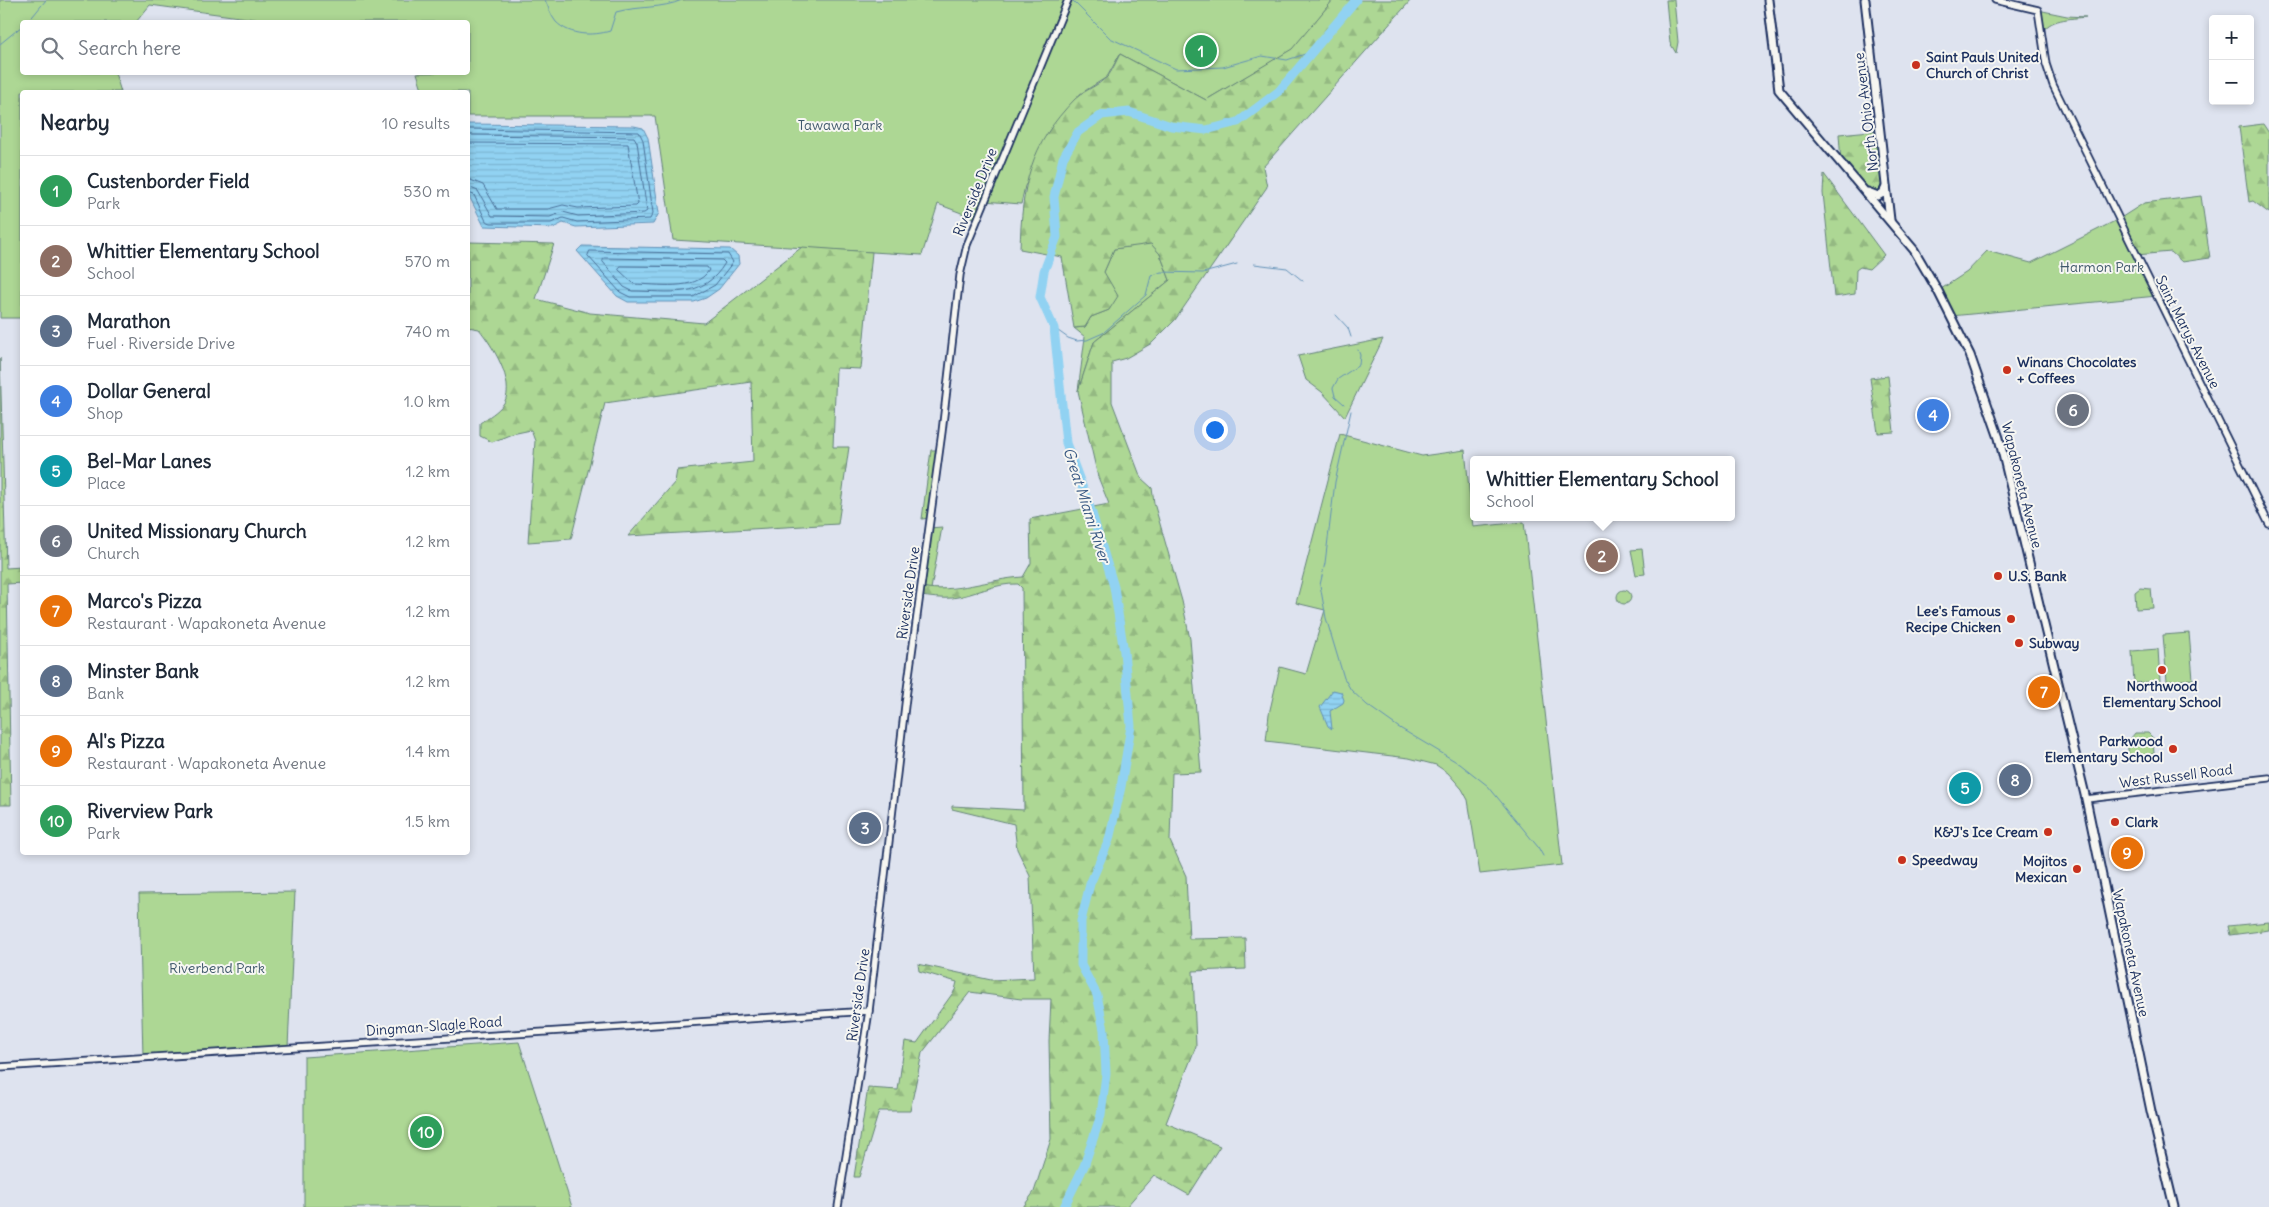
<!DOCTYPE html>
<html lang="en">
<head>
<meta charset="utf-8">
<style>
	:root { --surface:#fff; --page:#f6f6f7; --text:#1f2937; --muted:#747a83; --line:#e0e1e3; --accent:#b45309 }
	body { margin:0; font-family:Delius,sans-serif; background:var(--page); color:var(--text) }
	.controls { position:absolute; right:15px; top:15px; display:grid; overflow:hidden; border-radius:5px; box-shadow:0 2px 8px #0003 }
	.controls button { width:45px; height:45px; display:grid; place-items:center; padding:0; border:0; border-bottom:1px solid var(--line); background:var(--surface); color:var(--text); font:25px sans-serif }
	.you { position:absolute; left:1214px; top:429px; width:18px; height:18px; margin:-12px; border:4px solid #fff; border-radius:50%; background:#1a73e8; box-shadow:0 0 0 8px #1a73e833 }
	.badge { display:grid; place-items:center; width:32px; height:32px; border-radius:50%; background:var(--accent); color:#fff; font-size:16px; font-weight:700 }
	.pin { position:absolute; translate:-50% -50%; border:2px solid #fff; box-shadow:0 1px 5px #0006 }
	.popup { position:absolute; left:1470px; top:456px; width:265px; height:65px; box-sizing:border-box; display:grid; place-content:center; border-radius:5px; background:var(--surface); filter:drop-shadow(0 1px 4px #0005); font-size:16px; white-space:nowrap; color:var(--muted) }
	.popup b { font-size:19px; color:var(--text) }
	.popup::after { content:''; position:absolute; left:50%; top:100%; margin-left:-10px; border:10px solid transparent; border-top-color:var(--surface) }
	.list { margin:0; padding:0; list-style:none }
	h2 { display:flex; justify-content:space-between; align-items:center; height:65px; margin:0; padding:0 20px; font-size:21px }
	h2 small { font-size:16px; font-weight:400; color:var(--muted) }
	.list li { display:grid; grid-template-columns:32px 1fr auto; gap:15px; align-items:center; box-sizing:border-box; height:70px; padding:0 20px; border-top:1px solid var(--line) }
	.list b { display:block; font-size:19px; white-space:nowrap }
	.list p { margin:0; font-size:16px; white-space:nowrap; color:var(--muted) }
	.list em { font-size:16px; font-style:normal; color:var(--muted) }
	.icon { flex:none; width:28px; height:28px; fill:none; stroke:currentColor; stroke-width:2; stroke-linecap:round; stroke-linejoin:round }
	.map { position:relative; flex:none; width:2269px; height:1207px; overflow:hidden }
	.search { position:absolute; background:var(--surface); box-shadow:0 2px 8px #0003; left:20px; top:20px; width:450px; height:55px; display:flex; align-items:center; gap:12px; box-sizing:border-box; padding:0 18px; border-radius:5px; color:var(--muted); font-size:19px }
	.panel { position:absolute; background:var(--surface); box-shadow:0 2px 8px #0003; left:20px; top:90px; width:450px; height:765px; border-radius:5px }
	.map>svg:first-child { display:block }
</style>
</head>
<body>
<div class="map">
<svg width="2269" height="1207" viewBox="0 0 2269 1207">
	<defs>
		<pattern id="forest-firs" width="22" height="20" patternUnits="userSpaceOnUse" patternTransform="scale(1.25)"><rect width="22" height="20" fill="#add794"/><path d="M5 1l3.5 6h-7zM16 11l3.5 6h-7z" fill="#94b982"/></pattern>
		<pattern id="water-rules" width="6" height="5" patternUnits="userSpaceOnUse" patternTransform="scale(1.25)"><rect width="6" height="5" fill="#91d2f2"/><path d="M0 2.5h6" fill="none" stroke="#7cb5d2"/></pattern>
	</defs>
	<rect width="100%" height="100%" fill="#dee3ef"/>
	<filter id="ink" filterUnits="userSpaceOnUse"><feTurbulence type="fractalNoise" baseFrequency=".02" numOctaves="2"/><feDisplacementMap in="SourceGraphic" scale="10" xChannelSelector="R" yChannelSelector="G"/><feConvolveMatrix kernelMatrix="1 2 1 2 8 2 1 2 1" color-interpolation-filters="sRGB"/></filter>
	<g filter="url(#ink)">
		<g fill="#add794" stroke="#648379">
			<path d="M0,0h1333l-40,49 -87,51 -86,-46 -13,23 -27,17 -55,92 -4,18 -37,-3 -7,18 -39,-15 -16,51 -249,-15 -18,-124h-187v-24h-45l-6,-19 51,-1v-50h-191l-127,-17 -14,17h-114v50l93,1 6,19h-99v226h-22z"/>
			<path d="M1666,0h8l4,42 -2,11 -6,-10z"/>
			<path d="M2038,10l29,6 19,1c-16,2 -37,1 -45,17z"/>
			<path d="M2119,219l38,77 -206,20 -13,-25 29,-19 20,-21 44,12z"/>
			<path d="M1151,243l9,11 10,26 -76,62 -16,49 7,-54 -11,-9 11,-1 6,-10 18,-7 -5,-38 10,-23z"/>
			<path d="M1383,339l-38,78 -23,-25 -16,-12 -8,-24z"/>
			<path d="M1340,434l82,22 43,-6 8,77 51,-5 38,343 -82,9 -12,-74 -6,-11 -14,-16 -12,-8 -27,-7 -143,-17 3,-27 11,-47 26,7 19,-64 -29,-7z"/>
			<path d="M931,450h9l-10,68 -8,1z"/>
			<path d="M942,527l-11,62 -10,-2 8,-59z"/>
			<path d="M1642,549l3,25 -9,1 -5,-25z"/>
			<path d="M2140,588l11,1 2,19 -17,1 -1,-17z"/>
			<circle cx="1624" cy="597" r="7"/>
			<path d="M2189,633l4,46 -26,2 -4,-46z"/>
			<path d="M2158,649l2,32 -26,2 -2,-32z"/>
			<path d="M2135,733h13l5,5 1,16 -26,3v-15z"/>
			<path d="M295,892l-7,155 -145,10 -4,-163z"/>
			<path d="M519,1042l53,165h-268v-150z"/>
		</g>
		<g fill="url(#forest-firs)" stroke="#648379">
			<path d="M1333,0h78l-148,167 4,20 -92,133 -23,23 -26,15 -14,4v40l29,76 11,10 2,15 28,98 8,38 11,133 -29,1 -2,68 16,35 3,63 56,-1 1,31 -53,2 3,75 -30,77 54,23 -31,49 -35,-20 -28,32h-103l11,-15 17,-53 -2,-98 2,-42h-30l-51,-7 -48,61 -12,58h-31l-20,66h-5l14,-89 30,2 7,-49 12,2 38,-53 2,-8 -38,-11 -1,-7 73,16 43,-2 -4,-102 -13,-27 -3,-25 -62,-15v-3l72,4 -2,-222 -4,-4c-24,-1 -43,11 -66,14 -11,1 -22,-1 -32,-2l1,-9c34,7 67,-8 102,-10l8,-14 -1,-44 79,-15 -11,-27 -20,-86 16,-49 76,-62 -10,-26 -9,-10 -37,5 -10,23 14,24 -9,14 -18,7 -6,10 -11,1 -12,-71 -42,-8c2,-64 9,-103 55,-150 9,-9 23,-13 32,-22 5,-5 9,-16 13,-23l86,46 86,-51z"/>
			<path d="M2263,124l6,9v80l-16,-12 -4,1 -10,-75z"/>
			<path d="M1881,130l2,63 -12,1 -30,-32 -2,-28z"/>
			<path d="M1824,174l60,81 -15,14 -9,-2 -4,3 -1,24 -21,3 -11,-104z"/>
			<path d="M2201,196l9,62 -28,4 -11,-10 -35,3 -17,-36 25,-16z"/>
			<path d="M468,242l86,2 -18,55 54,14 114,10 98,-76 70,5 -11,117 -25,-1 -3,79h16l-11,77 -210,12 47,-54 2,-12 76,-8 -2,-80 -146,21 -34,136 -43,3 7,-101 -4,-11 -19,4 -20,8 -12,-6v-13c8,-6 18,-11 24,-20 12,-21 -12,-58 -25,-74l-11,-2z"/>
			<path d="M0,358l6,210 16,-1v16l-15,1 4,221h-11z"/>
			<path d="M1888,376l6,56 -16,1 -8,-55z"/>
			<path d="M2269,922v8l-39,5 -2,-9z"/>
		</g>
		<g fill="url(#water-rules)" stroke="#6291b7">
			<path d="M468,124l166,2 9,2 5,10 11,75 -6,11 -77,3 -13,-4 -10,5 -69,-2 -16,-32z"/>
			<path d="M582,246l148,3 8,7 1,8 -20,25 -13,9 -12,4h-66l-11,-6 -40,-45z"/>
			<path d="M1333,690l8,2 3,8 -1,3 -13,8 2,18 -4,-3 -8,-19z"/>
		</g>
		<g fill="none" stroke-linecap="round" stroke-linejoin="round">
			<g stroke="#4a7099" stroke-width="1">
				<path d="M468,129l171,3 4,8 10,73 -3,6 -73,3 -14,-4 -12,5h-60l-5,-2 -12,-26 -6,-2"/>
				<path d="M468,135l166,2 3,5 10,69 -3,2 -66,3 -15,-4 -13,5 -58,-1 -14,-25 -10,-4"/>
				<path d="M468,143l160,1 10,60 -2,2 -58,2 -15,-3 -15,4h-51l-14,-24 -15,-6"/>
				<path d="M590,251l138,3 5,8 -18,23 -22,12h-63l-10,-5 -32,-36z"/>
				<path d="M604,258l118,2 3,3c-22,37 -55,28 -93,28l-8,-4 -21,-25z"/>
				<path d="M621,266l86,1 2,3c-13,22 -53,14 -75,14l-15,-14z"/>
			</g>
			<g stroke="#6291b7" stroke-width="1">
				<path d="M545,0c3,6 6,16 11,22 14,14 37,14 54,9l6,-19c22,-6 46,-3 66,-12"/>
				<path d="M1072,0l38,38 66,31 47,-2 39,-11 25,4 24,-8"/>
				<path d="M28,22l18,-22"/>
				<path d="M0,44l22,-18"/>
				<path d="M1254,264l33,4 16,13"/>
				<path d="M1336,315l12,13 3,9"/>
				<path d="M1054,328l14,10 9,3 10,-1 16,-7 43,-38 5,-19 10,-4 42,1 34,-9"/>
				<path d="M1344,404l-9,-8 -2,-8 5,-9 21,-14 1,-10 -2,-5"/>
				<path d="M1351,411l-16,71 -10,81 -5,22 6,33 18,60 7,12 16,15 31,22 62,37 28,22 50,61 5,9"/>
			</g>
			<path stroke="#91d2f2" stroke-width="9" d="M1064,1207l20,-41 17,-51 5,-41 -2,-44 -7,-35 -16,-30v-44l9,-37 19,-44 12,-53 10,-61 -7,-74 -10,-65 -22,-74 -26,-70 -12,-115 -14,-31 4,-26 13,-34 -3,-40 9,-39 15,-26 24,-17 27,-3 42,14 35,4 32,-8 41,-31 77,-91"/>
			<g stroke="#1b2f5e" stroke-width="9">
				<g id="secondary">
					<path d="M1995,0l43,10 8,54 7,21 216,439"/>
					<path d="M2086,799l183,-21"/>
					<path d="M0,1067l869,-56"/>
					<path d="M838,1207l31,-196 37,-314 36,-265 18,-157 7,-30 101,-245"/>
				</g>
			</g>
			<g stroke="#1b2f5e" stroke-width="11">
				<g id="primary">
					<path d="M1768,0l11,90 135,160 24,41 32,64 29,83 87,361 65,312 23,96"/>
					<path d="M1865,0l25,220"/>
					<path d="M1868,192l10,4 5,-3 3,-6"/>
				</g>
			</g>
			<use href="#secondary" stroke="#f6f6f2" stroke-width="5.5"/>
			<use href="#primary" stroke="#f6f6f2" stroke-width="7"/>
		</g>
	</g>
	<g fill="#c8321e" stroke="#f6f6f2" stroke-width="2">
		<circle cx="1916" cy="65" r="5"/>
		<circle cx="2007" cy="370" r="5"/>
		<circle cx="1998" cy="576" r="5"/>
		<circle cx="2011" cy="619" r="5"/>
		<circle cx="2019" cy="643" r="5"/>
		<circle cx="2162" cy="670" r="5"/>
		<circle cx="2173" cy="749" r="5"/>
		<circle cx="2115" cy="822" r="5"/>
		<circle cx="2048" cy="832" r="5"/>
		<circle cx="1902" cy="860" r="5"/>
		<circle cx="2077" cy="869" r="5"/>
	</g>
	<g text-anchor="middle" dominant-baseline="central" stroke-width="4" stroke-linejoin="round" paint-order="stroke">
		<g font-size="14" font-weight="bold" fill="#1b2f5e" stroke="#f6f6f2" text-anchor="start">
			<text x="1926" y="57">Saint Pauls United<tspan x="1926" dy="16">Church of Christ</tspan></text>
			<text x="2017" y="362">Winans Chocolates<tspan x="2017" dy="16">+ Coffees</tspan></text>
			<text x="2008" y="576">U.S. Bank</text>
			<text x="2001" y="611" text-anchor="end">Lee's Famous<tspan x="2001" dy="16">Recipe Chicken</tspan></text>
			<text x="2029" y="643">Subway</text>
			<text x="2162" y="686" text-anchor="middle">Northwood<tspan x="2162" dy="16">Elementary School</tspan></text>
			<text x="2163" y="741" text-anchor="end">Parkwood<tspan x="2163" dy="16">Elementary School</tspan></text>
			<text x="2125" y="822">Clark</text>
			<text x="2038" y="832" text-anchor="end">K&amp;J's Ice Cream</text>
			<text x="1912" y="860">Speedway</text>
			<text x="2067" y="861" text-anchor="end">Mojitos<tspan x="2067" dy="16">Mexican</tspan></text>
		</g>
		<g font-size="14" fill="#1b2f5e" stroke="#f6f6f2">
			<text transform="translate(1866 112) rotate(-97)">North Ohio Avenue</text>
			<text transform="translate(975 192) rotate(-68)">Riverside Drive</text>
			<text transform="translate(2188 332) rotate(63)">Saint Marys Avenue</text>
			<text transform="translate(2022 485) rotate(76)">Wapakoneta Avenue</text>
			<text transform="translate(908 593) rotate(-82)">Riverside Drive</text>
			<text transform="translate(2176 776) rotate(-7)">West Russell Road</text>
			<text transform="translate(2131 953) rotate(78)">Wapakoneta Avenue</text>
			<text transform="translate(858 995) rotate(-82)">Riverside Drive</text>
			<text transform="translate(434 1026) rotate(-4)">Dingman-Slagle Road</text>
		</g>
		<g font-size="14" fill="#40596c" stroke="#f6f6f2">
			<text x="840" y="125">Tawawa Park</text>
			<text x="2102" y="267">Harmon Park</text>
			<text x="217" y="968">Riverbend Park</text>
		</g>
		<g font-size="15" font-style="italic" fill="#385883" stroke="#f6f6f2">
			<text transform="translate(1087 505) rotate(72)">Great Miami River</text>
		</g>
	</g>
</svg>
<div class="controls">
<button>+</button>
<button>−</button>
</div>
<div class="you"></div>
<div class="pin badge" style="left:1201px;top:51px;background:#2e9e5b">1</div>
<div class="pin badge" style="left:1602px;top:556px;background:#8d6e63">2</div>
<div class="popup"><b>Whittier Elementary School</b>School</div>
<div class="pin badge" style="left:865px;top:828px;background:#5c6f8a">3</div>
<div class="pin badge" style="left:1933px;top:415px;background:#3f7fe0">4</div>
<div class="pin badge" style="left:1965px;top:788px;background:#0f9aa8">5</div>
<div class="pin badge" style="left:2073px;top:410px;background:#6b7280">6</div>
<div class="pin badge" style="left:2044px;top:692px;background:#e8710a">7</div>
<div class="pin badge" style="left:2015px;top:780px;background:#5c6f8a">8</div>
<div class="pin badge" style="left:2127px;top:853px;background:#e8710a">9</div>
<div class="pin badge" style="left:426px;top:1132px;background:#2e9e5b">10</div>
<div class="search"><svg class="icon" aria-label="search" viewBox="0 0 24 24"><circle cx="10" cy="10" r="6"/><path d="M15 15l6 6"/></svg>Search here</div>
<section class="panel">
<h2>Nearby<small>10 results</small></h2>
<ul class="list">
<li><span class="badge" style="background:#2e9e5b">1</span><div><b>Custenborder Field</b><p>Park</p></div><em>530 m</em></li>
<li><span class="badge" style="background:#8d6e63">2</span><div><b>Whittier Elementary School</b><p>School</p></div><em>570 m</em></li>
<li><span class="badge" style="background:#5c6f8a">3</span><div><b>Marathon</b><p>Fuel · Riverside Drive</p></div><em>740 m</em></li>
<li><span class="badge" style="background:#3f7fe0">4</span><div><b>Dollar General</b><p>Shop</p></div><em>1.0 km</em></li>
<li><span class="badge" style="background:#0f9aa8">5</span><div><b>Bel-Mar Lanes</b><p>Place</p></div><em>1.2 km</em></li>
<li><span class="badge" style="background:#6b7280">6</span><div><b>United Missionary Church</b><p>Church</p></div><em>1.2 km</em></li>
<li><span class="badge" style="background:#e8710a">7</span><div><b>Marco's Pizza</b><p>Restaurant · Wapakoneta Avenue</p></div><em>1.2 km</em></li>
<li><span class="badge" style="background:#5c6f8a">8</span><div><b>Minster Bank</b><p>Bank</p></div><em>1.2 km</em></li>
<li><span class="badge" style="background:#e8710a">9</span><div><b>Al's Pizza</b><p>Restaurant · Wapakoneta Avenue</p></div><em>1.4 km</em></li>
<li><span class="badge" style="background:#2e9e5b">10</span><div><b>Riverview Park</b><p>Park</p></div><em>1.5 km</em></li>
</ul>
</section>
</div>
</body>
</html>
